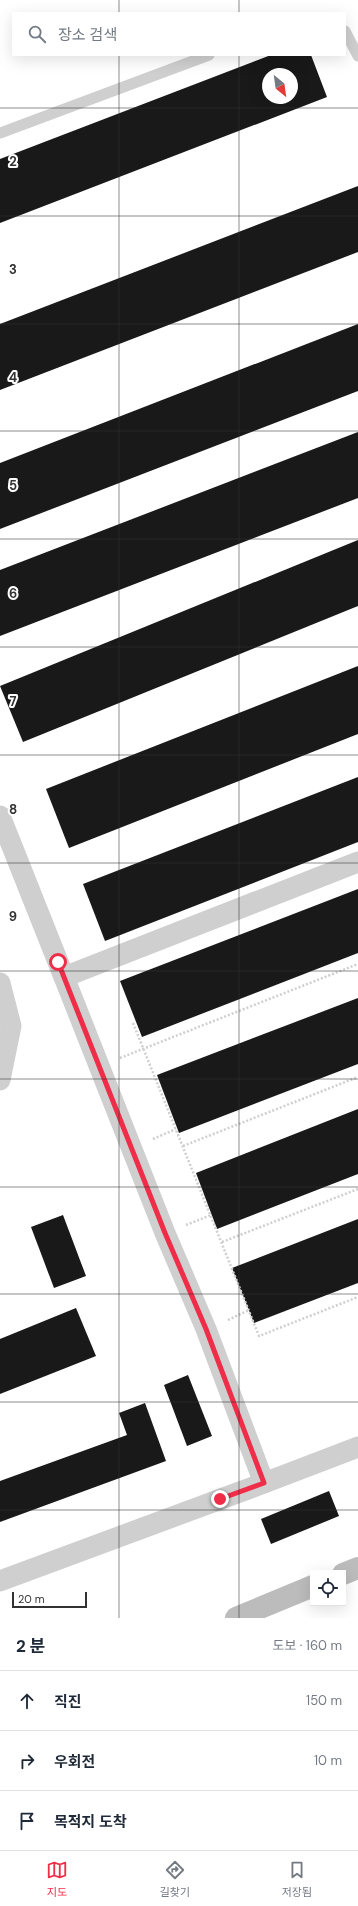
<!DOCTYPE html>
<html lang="ko">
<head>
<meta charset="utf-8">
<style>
	:root { --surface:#fff; --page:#f6f6f7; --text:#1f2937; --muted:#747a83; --line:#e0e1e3; --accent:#ef2d49 }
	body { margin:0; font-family:"DM Sans","Noto Sans KR",sans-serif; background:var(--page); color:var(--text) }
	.controls { position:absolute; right:12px; bottom:12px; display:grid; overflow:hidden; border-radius:0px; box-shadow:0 4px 16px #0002 }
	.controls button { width:36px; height:36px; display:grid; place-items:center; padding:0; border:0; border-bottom:1px solid var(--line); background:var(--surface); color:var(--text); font:20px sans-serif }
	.compass { position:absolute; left:262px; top:68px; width:36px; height:36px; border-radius:50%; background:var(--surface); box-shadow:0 4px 16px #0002; rotate:151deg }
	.scale { position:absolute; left:12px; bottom:10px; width:75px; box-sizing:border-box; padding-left:4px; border:2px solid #323232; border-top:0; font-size:11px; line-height:14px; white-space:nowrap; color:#323232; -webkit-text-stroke:3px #fff; paint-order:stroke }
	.stop { position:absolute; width:12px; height:12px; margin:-9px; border:3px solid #ef2d49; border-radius:50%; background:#fff }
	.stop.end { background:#ef2d49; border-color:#fff; box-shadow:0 1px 4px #0008 }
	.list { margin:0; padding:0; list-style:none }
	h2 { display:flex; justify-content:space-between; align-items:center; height:52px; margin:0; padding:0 16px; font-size:17px }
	h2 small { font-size:13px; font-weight:400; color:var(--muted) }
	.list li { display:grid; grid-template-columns:26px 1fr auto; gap:12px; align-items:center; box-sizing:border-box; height:60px; padding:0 16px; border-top:1px solid var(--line) }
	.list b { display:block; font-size:15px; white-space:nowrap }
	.list em { font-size:13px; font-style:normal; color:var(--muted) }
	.icon { flex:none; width:22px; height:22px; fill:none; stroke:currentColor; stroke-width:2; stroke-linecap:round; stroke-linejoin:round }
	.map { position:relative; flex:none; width:358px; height:1618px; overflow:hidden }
	.search { position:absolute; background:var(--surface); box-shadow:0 4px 16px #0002; left:12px; right:12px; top:12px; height:44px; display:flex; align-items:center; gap:10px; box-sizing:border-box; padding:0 14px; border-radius:0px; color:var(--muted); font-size:15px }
	.sheet { height:232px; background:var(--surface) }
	nav { display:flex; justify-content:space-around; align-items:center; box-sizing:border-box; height:56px; border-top:1px solid var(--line); background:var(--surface); font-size:11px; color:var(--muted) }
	nav a { display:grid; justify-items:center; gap:2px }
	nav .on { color:var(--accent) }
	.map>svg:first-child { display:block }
</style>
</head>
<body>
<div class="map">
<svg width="358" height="1618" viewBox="0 0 358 1618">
	<rect width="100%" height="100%" fill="#fff"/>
	<g fill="#191919" fill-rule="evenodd">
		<path d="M271,55h40l16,42 -327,126v-64zM268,74h24v24h-24z"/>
		<path d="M358,186v66l-358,138v-66z"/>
		<path d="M358,324v67l-358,138v-66z"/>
		<path d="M358,432v66l-358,138v-66z"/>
		<path d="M358,540v66l-335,136 -23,-56z"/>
		<path d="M358,666v68l-289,114 -23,-59z"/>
		<path d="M358,777v65l-253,99 -22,-57z"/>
		<path d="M358,889v64l-216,84 -22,-56z"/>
		<path d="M358,998v66l-179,69 -22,-58z"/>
		<path d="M358,1109v65l-141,55 -21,-56z"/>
		<path d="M63,1215l23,61 -32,12 -23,-61z"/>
		<path d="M358,1219v64l-104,40 -22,-55z"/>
		<path d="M76,1308l20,48 -96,38v-55z"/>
		<path d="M188,1375l24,61 -25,10 -23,-61z"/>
		<path d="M145,1403l21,58 -166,61v-41l127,-46 -8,-22z"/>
		<path d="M329,1491l10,25 -68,28 -10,-25z"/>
	</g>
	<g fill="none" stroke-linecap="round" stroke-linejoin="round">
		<g stroke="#cfcfcf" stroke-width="2.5" stroke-dasharray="2 2" stroke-linecap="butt">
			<path d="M133,1023l126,313 99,-39"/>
			<path d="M120,1058l238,-94"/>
			<path d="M153,1139l23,-10"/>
			<path d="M183,1146l175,-69"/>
			<path d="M186,1225l25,-10"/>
			<path d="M222,1242l136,-53"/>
			<path d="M228,1320l21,-10"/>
		</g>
		<g stroke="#cfcfcf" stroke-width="11">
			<path d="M345,31l13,25"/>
			<path d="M0,133l209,-78"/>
		</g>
		<g stroke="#cfcfcf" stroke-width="21">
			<path d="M0,816l64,161"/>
			<path d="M358,862l-294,115 101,256 41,96 58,154 94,-36"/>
			<path d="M0,983l11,43 -11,54"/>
			<path d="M0,1581l264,-98"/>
		</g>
		<g stroke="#bcbcbc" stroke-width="22">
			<path d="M343,1574l15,-6"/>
			<path d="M236,1618l77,-32"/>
		</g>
	</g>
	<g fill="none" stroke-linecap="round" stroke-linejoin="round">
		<path stroke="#ef2d49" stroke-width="5" d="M58,962l107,271 41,96 58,154 -44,16"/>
	</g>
	<path fill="none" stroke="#323232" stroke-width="1" stroke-opacity="0.55" d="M119,0v13M239,0v13M119,55v1563M239,55v1563M0,108h358M0,216h358M0,324h358M0,431h358M0,539h358M0,647h358M0,755h358M0,863h358M0,971h358M0,1079h358M0,1187h358M0,1294h358M0,1402h358M0,1510h358"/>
	<g font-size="13" text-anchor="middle" font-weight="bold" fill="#323232" stroke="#fff" stroke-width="4" stroke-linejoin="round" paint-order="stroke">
		<text x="13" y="166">2</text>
		<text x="13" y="274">3</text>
		<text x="13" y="382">4</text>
		<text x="13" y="490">5</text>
		<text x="13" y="598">6</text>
		<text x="13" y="706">7</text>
		<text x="13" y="814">8</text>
		<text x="13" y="921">9</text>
	</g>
</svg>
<div class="controls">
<button><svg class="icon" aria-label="locate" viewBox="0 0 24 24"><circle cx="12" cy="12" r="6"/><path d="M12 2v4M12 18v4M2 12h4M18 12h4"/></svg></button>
</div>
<svg class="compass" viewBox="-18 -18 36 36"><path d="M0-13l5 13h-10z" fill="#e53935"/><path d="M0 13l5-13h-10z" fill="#747a83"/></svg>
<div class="scale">20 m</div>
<div class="stop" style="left:58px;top:962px"></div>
<div class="stop end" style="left:220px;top:1499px"></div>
<div class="search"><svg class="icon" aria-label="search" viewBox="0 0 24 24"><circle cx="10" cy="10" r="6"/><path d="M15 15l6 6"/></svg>장소 검색</div>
</div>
<section class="sheet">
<h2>2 분<small>도보 · 160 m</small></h2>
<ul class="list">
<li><svg class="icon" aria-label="ahead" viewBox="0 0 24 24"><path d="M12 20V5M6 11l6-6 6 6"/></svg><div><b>직진</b></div><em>150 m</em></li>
<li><svg class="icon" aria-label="right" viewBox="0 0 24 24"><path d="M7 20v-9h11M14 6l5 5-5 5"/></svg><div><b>우회전</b></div><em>10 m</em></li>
<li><svg class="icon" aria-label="arrive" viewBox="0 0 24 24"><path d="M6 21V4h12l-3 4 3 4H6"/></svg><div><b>목적지 도착</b></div></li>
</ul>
</section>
<nav>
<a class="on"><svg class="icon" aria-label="map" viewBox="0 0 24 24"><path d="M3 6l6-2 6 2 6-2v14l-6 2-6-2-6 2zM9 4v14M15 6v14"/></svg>지도</a>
<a><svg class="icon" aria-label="directions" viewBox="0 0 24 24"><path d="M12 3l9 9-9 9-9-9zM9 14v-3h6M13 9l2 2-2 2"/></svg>길찾기</a>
<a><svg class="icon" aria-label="saved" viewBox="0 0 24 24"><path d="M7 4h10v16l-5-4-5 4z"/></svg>저장됨</a>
</nav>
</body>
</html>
